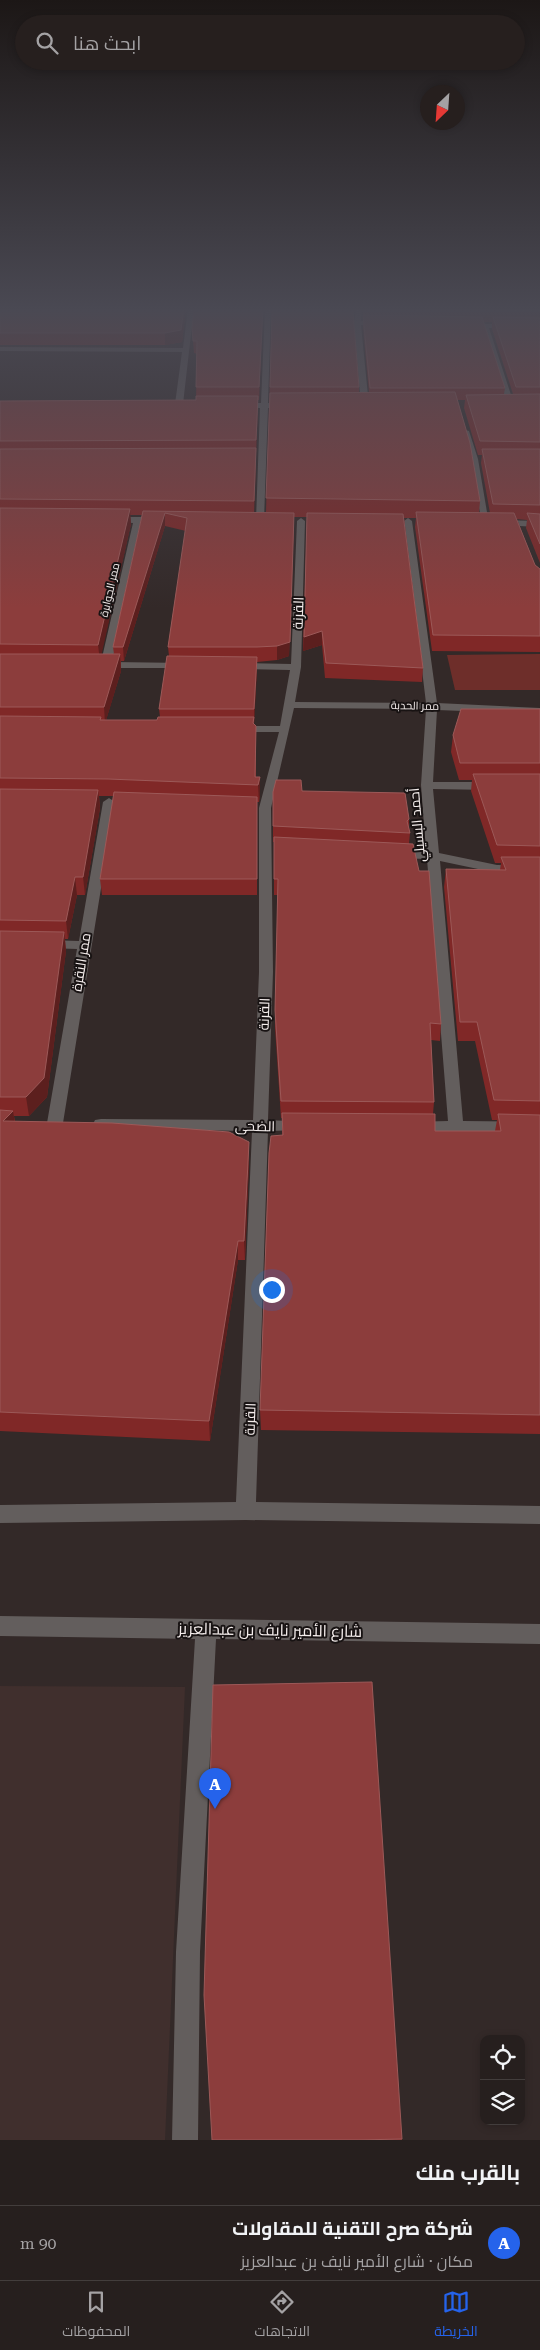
<!DOCTYPE html>
<html lang="ar">
<head>
<meta charset="utf-8">
<style>
	:root { --surface:#261f1e; --page:#2e2727; --text:#f1f3f6; --muted:#a4a2a4; --line:#423d3c; --accent:#2563eb }
	body { margin:0; font-family:"Roboto Serif",Cairo,serif; background:var(--page); color:var(--text); direction:rtl }
	.controls { position:absolute; right:15px; bottom:15px; display:grid; overflow:hidden; border-radius:10px; box-shadow:0 2px 8px #0003 }
	.controls button { width:45px; height:45px; display:grid; place-items:center; padding:0; border:0; border-bottom:1px solid var(--line); background:var(--surface); color:var(--text); font:25px sans-serif }
	.compass { position:absolute; left:420px; top:85px; width:45px; height:45px; border-radius:50%; background:var(--surface); box-shadow:0 2px 8px #0003; rotate:205deg }
	.you { position:absolute; left:271px; top:1289px; width:18px; height:18px; margin:-12px; border:4px solid #fff; border-radius:50%; background:#1a73e8; box-shadow:0 0 0 8px #1a73e833 }
	.badge { display:grid; place-items:center; width:32px; height:32px; border-radius:50%; background:var(--accent); color:#fff; font-size:16px; font-weight:700 }
	.pin { position:absolute; translate:-50% -41px; filter:drop-shadow(0 1px 2px #0008) }
	.pin::after { content:''; position:absolute; top:26px; width:18px; height:15px; background:inherit; clip-path:polygon(0 0,100% 0,50% 100%) }
	.list { margin:0; padding:0; list-style:none }
	h2 { display:flex; justify-content:space-between; align-items:center; height:65px; margin:0; padding:0 20px; font-size:21px }
	h2 small { font-size:16px; font-weight:400; color:var(--muted) }
	.list li { display:grid; grid-template-columns:32px 1fr auto; gap:15px; align-items:center; box-sizing:border-box; height:75px; padding:0 20px; border-top:1px solid var(--line) }
	.list b { display:block; font-size:19px; white-space:nowrap }
	.list p { margin:0; font-size:16px; white-space:nowrap; color:var(--muted) }
	.list em { font-size:16px; font-style:normal; color:var(--muted) }
	.icon { flex:none; width:28px; height:28px; fill:none; stroke:currentColor; stroke-width:2; stroke-linecap:round; stroke-linejoin:round }
	.map { position:relative; flex:none; width:540px; height:2140px; overflow:hidden; direction:ltr }
	.search { position:absolute; background:var(--surface); box-shadow:0 2px 8px #0003; left:15px; right:15px; top:15px; height:55px; display:flex; align-items:center; gap:12px; box-sizing:border-box; padding:0 18px; border-radius:28px; color:var(--muted); font-size:19px }
	.sheet { height:140px; background:var(--surface) }
	nav { display:flex; justify-content:space-around; align-items:center; box-sizing:border-box; height:70px; border-top:1px solid var(--line); background:var(--surface); font-size:14px; color:var(--muted) }
	nav a { display:grid; justify-items:center; gap:2px }
	nav .on { color:var(--accent) }
	.map>svg:first-child { display:block }
</style>
</head>
<body>
<div class="map">
<svg width="540" height="2140" viewBox="0 0 540 2140">
	<rect width="100%" height="100%" fill="#332928"/>
	<path fill="#402f2d" d="M0,1686l185,1 -20,453h-165z"/>
	<path fill="#6e2e2a" d="M540,654v36h-85l-8,-35z"/>
	<g fill="none" stroke-linecap="round" stroke-linejoin="round">
		<g fill="#635e5d" fill-rule="evenodd">
			<path d="M188,308h6l-11,96 -4,2 -4,-2 7,-52 -182,-1v-4l183,1z"/>
			<path d="M265,308h6l-3,95 21,1 4,2 -4,2h-21l-4,112 -4,3 -4,-3 4,-112 -21,-1 -4,-2 4,-2h22z"/>
			<path d="M356,308h6l-1,13 25,3 -3,2 -22,-1 8,81 -4,2 -4,-2 -7,-83z"/>
			<path d="M540,324v4h-51l25,76 -7,2 -25,-78 -21,-2 3,-2z"/>
			<path d="M462,429l7,2 9,28 11,65 -7,-2z"/>
			<path d="M111,517h50l4,3 -4,3h-19l-30,139 74,1 5,3 -1,2h-89l-5,-3 5,-3 32,-139 -25,-1 -1,-2z"/>
			<path d="M301,518l4,3 -4,146 -6,35 131,1 -22,-182 4,-3 4,3 25,182 103,5v6l-103,-4 -4,72h58l6,4 -6,4 -58,-1 6,64 58,12 43,1v8l-43,-1 -57,-12 23,260 77,1v10l-124,-1 -6,-1 -2,-4 2,-4 38,-1 -21,-262 -32,-1 -6,-4 6,-4 31,2 -5,-67 5,-76 -132,-1 -23,100 2,164 -5,148 39,2 2,4 -2,4 -39,1 -12,371 284,4v18l-294,-4 -246,3v-18l236,-3 16,-371 -151,-2 -6,-1 -2,-4 2,-4 6,-1 152,1 6,-148v-164l20,-76h-43l-6,-3 6,-3h44l10,-56 -54,-1 -5,-3 5,-3 55,1 6,-143z"/>
			<path d="M499,520l41,1v6l-44,-2v-4z"/>
			<path d="M109,798l6,4 -52,321 -2,4h-12l-2,-4 30,-174 -31,-1 -7,-4 7,-4 33,1 24,-139z"/>
			<path d="M0,1616l540,8v20l-324,-5 -16,313 -2,188h-26l4,-188 19,-313 -195,-3z"/>
		</g>
	</g>
	<g fill="#802827" fill-rule="evenodd">
		<path d="M0,308h186l-4,34 -17,3h-165z"/>
		<path d="M263,308l-4,92h-1l-4,112h12l6,-204 81,9 6,70v5h10l-6,-65v-19h177v255l-14,-35 1,-8 -10,-1 18,46 5,4v83l-108,-1 -17,-124 1,-9h-12l19,150 -1,14 -97,-4 -3,-33 -19,6 4,-134h-13l-5,139 -12,4 -20,2 -3,62 2,2v51h4v18l-1,7h-2v93h-155l-2,-16 14,-83h-15l1,12 -15,87h-8l-9,44h-3l1,12 -19,146 -18,19h-15l1,5 234,21v19l-4,99h-7l-28,181 -210,-10v-1030l196,-1 1,-46 -3,-1 -2,-25zM483,322h9v7l21,65h-9l1,-6zM457,400h8l-1,8 14,47h4l-1,8 9,50h-11l1,-12zM130,515h12l-29,132 1,7h-13l30,-130zM165,526l21,5 -18,116 1,9 -10,53 1,8 -3,3h-51l15,-49v-10h3z"/>
		<path d="M540,709v725l-279,-4 -1,-20 22,-275v-17h-1l-6,-91 3,-132h-4v-53h-1v-50l29,-1 107,28v9l1,5 -1,11 32,180 -1,17 -9,-1 3,62 -1,12 2,17h60l2,-11h-5l-17,-79h-17l-14,-154 2,-18 54,1 1,-7h-6l-24,-72 1,-11h-13l-8,-28 2,-17z"/>
		<path d="M402,2139v1h-190z"/>
	</g>
	<g fill="#5c1f1e">
		<path d="M184,308h2l-4,34 -17,3v-12z"/>
		<path d="M263,308l-4,92v-13z"/>
		<path d="M258,396v13l-2,45v-14z"/>
		<path d="M256,448v14l-2,54v-15z"/>
		<path d="M130,509l1,15 -31,137 -2,-16z"/>
		<path d="M165,513v13l-41,135 -1,-14z"/>
		<path d="M294,526l-5,130 -12,4v-14z"/>
		<path d="M322,631v14l-19,6 1,-14z"/>
		<path d="M120,654l1,17 -16,53 -1,-17z"/>
		<path d="M257,657v15l-3,52v-15z"/>
		<path d="M260,777v18l-1,7 -1,-17z"/>
		<path d="M98,790l2,18 -15,87 -2,-18z"/>
		<path d="M75,877l2,18 -9,44 -2,-18z"/>
		<path d="M64,932l2,19 -19,146 -18,19 -3,-19z"/>
		<path d="M13,1111l3,19 -13,-9z"/>
		<path d="M249,1142v19l-4,99 -1,-19z"/>
		<path d="M238,1241v19l-28,181 -1,-20z"/>
	</g>
	<g fill="#8c3d3c" stroke="#9c5958">
		<path d="M0,308h184l-3,22 -16,3h-165z"/>
		<path d="M194,308h69l-4,79h-63l1,-46h-4l-1,-13z"/>
		<path d="M272,308h81v3l6,76h-89z"/>
		<path d="M410,308h130v3z"/>
		<path d="M363,315l119,2 23,71h-135z"/>
		<path d="M493,317l47,1v69h-24z"/>
		<path d="M455,392l15,51 10,58 -214,-3 4,-105z"/>
		<path d="M540,394v48l-60,-1 -14,-46z"/>
		<path d="M196,396h62l-2,44 -256,1v-40l196,-1z"/>
		<path d="M256,448l-2,53 -254,-2v-50z"/>
		<path d="M482,449h58v56l-47,-1z"/>
		<path d="M0,508l130,1 -32,136 -98,-1z"/>
		<path d="M143,511l151,2 -4,129 -13,4 -20,1h-89l19,-129 -22,-5 -42,134h-10z"/>
		<path d="M416,512l98,1 21,52 5,4v67l-107,-1z"/>
		<path d="M307,513l96,1 20,154 -97,-5 -4,-32 -18,6z"/>
		<path d="M527,513l13,1v30z"/>
		<path d="M0,654h120l-16,53h-104z"/>
		<path d="M167,656l90,1 -3,52h-95z"/>
		<path d="M461,709h79v54h-80l-7,-28z"/>
		<path d="M0,716l101,1 -1,3h57l1,-3h96l-1,6 3,3 -1,51h5l-2,8 -150,-6 -108,-1z"/>
		<path d="M473,774h67v72l-43,-1z"/>
		<path d="M276,780h25l1,11 103,2 4,26 -2,2 3,12 -137,-7v-34z"/>
		<path d="M0,789l98,1 -15,87h-8l-9,44 -66,-1z"/>
		<path d="M114,792l143,5v82h-157z"/>
		<path d="M274,837l139,7 6,27h10l12,153 -11,-1 4,79 -153,-1 -6,-91 3,-131h-4z"/>
		<path d="M501,857h39v244l-46,-1 -17,-78h-17l-14,-153 60,1z"/>
		<path d="M0,931l64,1 -20,146 -18,19h-26z"/>
		<path d="M0,1110l13,1 -10,10 109,2 117,9 20,10 -5,99h-6l-29,180 -209,-9z"/>
		<path d="M282,1113l153,1v17h66l-3,-17 42,1v300l-280,-5 9,-257 2,-17 12,-1z"/>
		<path d="M372,1682l30,457 -44,1h-146l-8,-145 9,-310z"/>
	</g>
	<linearGradient id="sky" x2="0" y2="1"><stop stop-color="#1c1716"/><stop offset="0.51" stop-color="#4a4953"/><stop offset="1" stop-color="#4a4953" stop-opacity="0"/></linearGradient>
	<rect width="540" height="608" fill="url(#sky)"/>
	<g text-anchor="middle" dominant-baseline="central" stroke-width="4" stroke-linejoin="round" paint-order="stroke">
		<g font-size="11" fill="#f4edec" stroke="#181313">
			<text transform="translate(110 590) rotate(-77)">ممر الجوابرة</text>
			<text transform="translate(415 706) rotate(1)">ممر الحدبة</text>
		</g>
		<g font-size="14" fill="#f4edec" stroke="#181313">
			<text transform="translate(298 613) rotate(-88)">القرنة</text>
			<text transform="translate(417 825) rotate(-95)">أحمد البسيلي</text>
			<text transform="translate(81 962) rotate(-81)">ممر النقرة</text>
			<text transform="translate(264 1014) rotate(-88)">القرنة</text>
			<text transform="translate(255 1126) rotate(1)">الضحى</text>
			<text transform="translate(250 1419) rotate(-88)">القرنة</text>
		</g>
		<g font-size="16" fill="#f4edec" stroke="#181313">
			<text transform="translate(270 1630) rotate(1)">شارع الأمير نايف بن عبدالعزيز</text>
		</g>
	</g>
</svg>
<div class="controls">
<button><svg class="icon" aria-label="locate" viewBox="0 0 24 24"><circle cx="12" cy="12" r="6"/><path d="M12 2v4M12 18v4M2 12h4M18 12h4"/></svg></button>
<button><svg class="icon" aria-label="layers" viewBox="0 0 24 24"><path d="M12 4l9 5-9 5-9-5zM3 14l9 5 9-5"/></svg></button>
</div>
<svg class="compass" viewBox="-18 -18 36 36"><path d="M0-13l5 13h-10z" fill="#e53935"/><path d="M0 13l5-13h-10z" fill="#a4a2a4"/></svg>
<div class="you"></div>
<div class="pin badge" style="left:215px;top:1809px">A</div>
<div class="search"><svg class="icon" aria-label="search" viewBox="0 0 24 24"><circle cx="10" cy="10" r="6"/><path d="M15 15l6 6"/></svg>ابحث هنا</div>
</div>
<section class="sheet">
<h2>بالقرب منك<small></small></h2>
<ul class="list">
<li><span class="badge">A</span><div><b>شركة صرح التقنية للمقاولات</b><p>مكان · شارع الأمير نايف بن عبدالعزيز</p></div><em>90 m</em></li>
</ul>
</section>
<nav>
<a class="on"><svg class="icon" aria-label="map" viewBox="0 0 24 24"><path d="M3 6l6-2 6 2 6-2v14l-6 2-6-2-6 2zM9 4v14M15 6v14"/></svg>الخريطة</a>
<a><svg class="icon" aria-label="directions" viewBox="0 0 24 24"><path d="M12 3l9 9-9 9-9-9zM9 14v-3h6M13 9l2 2-2 2"/></svg>الاتجاهات</a>
<a><svg class="icon" aria-label="saved" viewBox="0 0 24 24"><path d="M7 4h10v16l-5-4-5 4z"/></svg>المحفوظات</a>
</nav>
</body>
</html>
